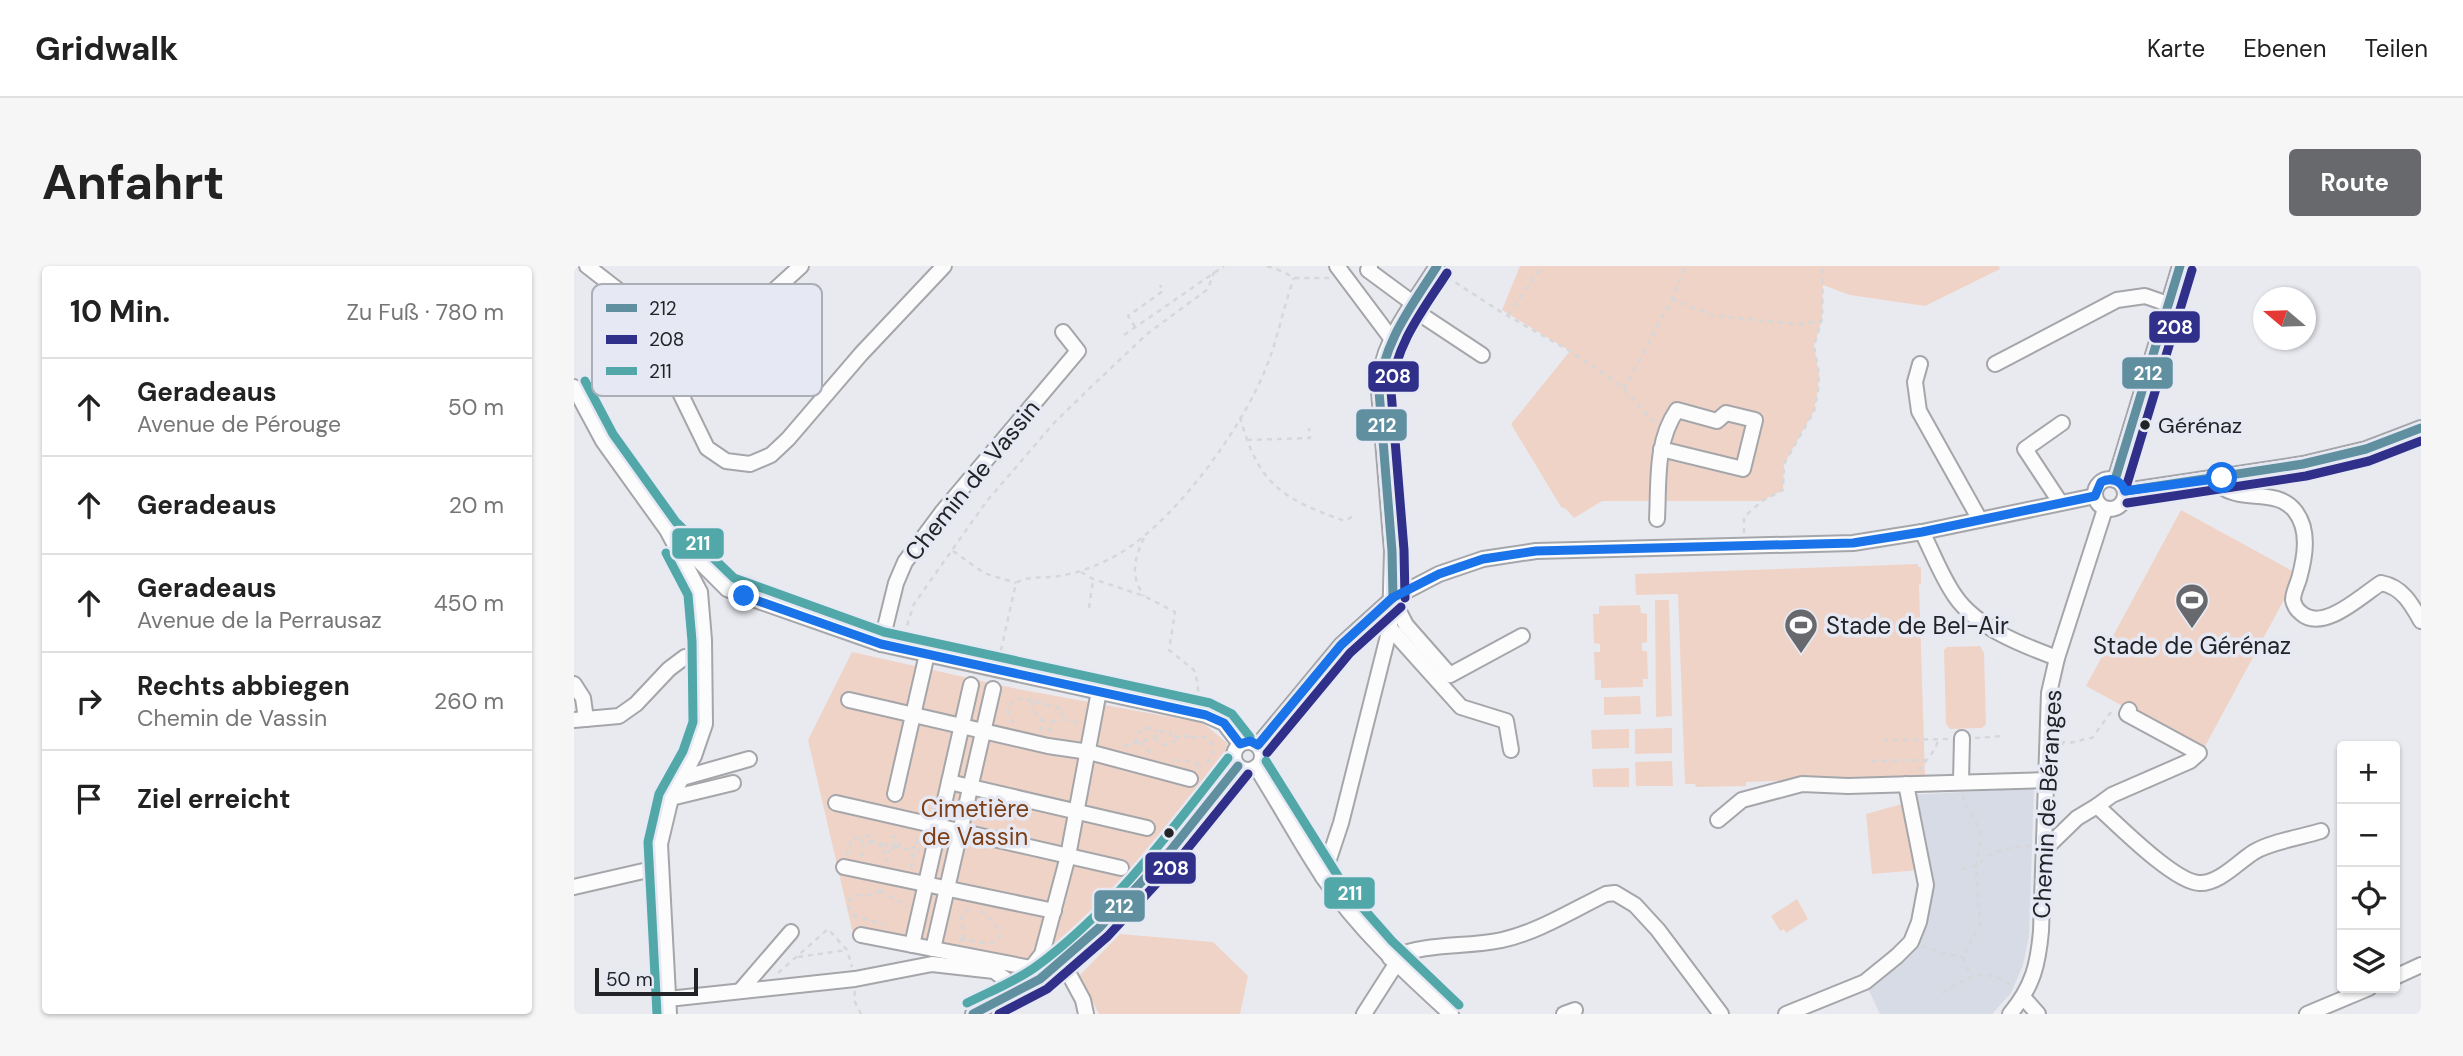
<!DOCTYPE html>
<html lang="de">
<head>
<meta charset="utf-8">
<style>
	:root { --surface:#fff; --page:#f6f6f6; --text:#222; --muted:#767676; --line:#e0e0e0; --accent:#68696d }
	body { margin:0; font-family:"DM Sans",sans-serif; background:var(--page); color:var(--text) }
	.controls { position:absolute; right:21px; bottom:21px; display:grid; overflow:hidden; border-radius:7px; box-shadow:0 2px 5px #0004 }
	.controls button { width:63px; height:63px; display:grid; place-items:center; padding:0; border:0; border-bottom:2px solid var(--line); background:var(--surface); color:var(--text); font:35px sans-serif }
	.compass { position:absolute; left:1679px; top:21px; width:63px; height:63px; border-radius:50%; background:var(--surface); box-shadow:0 2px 5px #0004; rotate:289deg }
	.scale { position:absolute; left:21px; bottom:18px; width:103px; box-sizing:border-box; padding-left:7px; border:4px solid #222327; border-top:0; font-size:19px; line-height:24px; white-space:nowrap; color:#222327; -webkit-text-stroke:5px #e6e9f3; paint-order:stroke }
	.stop { position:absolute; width:21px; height:21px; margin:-16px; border:5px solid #1a73e8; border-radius:50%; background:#fff }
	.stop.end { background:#1a73e8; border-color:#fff; box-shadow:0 2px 7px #0008 }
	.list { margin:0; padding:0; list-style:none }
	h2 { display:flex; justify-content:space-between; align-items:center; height:91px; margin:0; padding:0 28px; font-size:30px }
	h2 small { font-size:23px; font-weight:400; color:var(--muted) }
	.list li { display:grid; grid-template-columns:46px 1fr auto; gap:21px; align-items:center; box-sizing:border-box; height:98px; padding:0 28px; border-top:2px solid var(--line) }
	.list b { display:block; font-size:26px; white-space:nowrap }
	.list p { margin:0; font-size:23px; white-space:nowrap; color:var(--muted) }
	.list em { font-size:23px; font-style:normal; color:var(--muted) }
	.icon { flex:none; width:38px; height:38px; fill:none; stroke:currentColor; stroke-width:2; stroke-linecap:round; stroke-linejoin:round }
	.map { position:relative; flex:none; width:1847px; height:748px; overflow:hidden; border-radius:7px }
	header { display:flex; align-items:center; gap:42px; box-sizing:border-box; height:98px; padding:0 35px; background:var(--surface); border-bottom:2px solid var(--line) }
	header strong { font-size:33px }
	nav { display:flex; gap:38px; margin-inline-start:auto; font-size:24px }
	.intro { display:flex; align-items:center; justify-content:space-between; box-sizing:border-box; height:168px; padding:0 42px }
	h1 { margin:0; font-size:49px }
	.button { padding:18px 32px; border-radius:7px; background:var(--accent); color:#fff; font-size:24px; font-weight:700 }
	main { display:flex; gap:42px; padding:0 42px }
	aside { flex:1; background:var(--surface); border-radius:7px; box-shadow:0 2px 5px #0004 }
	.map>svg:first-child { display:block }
</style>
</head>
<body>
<header>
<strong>Gridwalk</strong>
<nav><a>Karte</a><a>Ebenen</a><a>Teilen</a></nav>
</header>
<div class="intro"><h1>Anfahrt</h1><a class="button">Route</a></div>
<main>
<aside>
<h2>10 Min.<small>Zu Fuß · 780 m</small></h2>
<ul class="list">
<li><svg class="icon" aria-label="ahead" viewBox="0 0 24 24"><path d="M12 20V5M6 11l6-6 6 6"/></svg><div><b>Geradeaus</b><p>Avenue de Pérouge</p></div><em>50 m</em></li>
<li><svg class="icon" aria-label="ahead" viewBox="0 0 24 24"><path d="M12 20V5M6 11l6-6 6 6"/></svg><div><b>Geradeaus</b></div><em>20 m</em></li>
<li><svg class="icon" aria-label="ahead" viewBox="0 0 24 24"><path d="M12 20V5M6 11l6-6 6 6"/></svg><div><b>Geradeaus</b><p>Avenue de la Perrausaz</p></div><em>450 m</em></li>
<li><svg class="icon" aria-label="right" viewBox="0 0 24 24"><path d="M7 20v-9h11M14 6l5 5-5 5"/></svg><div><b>Rechts abbiegen</b><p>Chemin de Vassin</p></div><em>260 m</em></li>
<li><svg class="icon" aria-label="arrive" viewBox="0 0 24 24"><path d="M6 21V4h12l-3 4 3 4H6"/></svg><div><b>Ziel erreicht</b></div></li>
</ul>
</aside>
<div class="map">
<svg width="1847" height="748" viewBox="0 0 1847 748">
	<rect width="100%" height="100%" fill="#e9eaf0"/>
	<path fill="#d7dbe6" d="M1460,522l-5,148 -6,29 -12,28 -19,21h-112l-15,-32 46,-40 15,-58 -18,-89z"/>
	<g fill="#f0d3c7">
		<path d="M946,0h479l1,3 -75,37 -75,-11 -27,-10 -1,34 -8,27 5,29 -1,15 -4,21 -30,53 -1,26 -21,11h-160l-28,17 -8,-9 -5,-2 -50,-83 59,-73 -68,-41z"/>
		<path d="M1607,244l117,64 -95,176 -117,-64z"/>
		<path d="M1344,298v3h3v17h-2l6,191 -179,7v4l-50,1 -1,-3h-10l-7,-190 -42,1 -1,-21z"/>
		<path d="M1095,334l3,116 -16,1 -1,-117z"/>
		<path d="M1066,339l1,8 6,1v28l-5,1v8h5l1,28h-5v8l-42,1v-8h-6l-1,-28h6v-8l-6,-1 -1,-29h6v-8z"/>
		<path d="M1406,380l4,7 2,71 -4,4 -32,1 -4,-5 -2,-74 3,-3z"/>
		<path d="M278,386l166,37 185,34 24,20 -2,15 3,7 -156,180 -54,29 -164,-36 -46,-198z"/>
		<path d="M1066,430l1,18 -37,1v-18z"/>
		<path d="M1098,462v25l-37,1v-25z"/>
		<path d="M1055,463v19l-37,1 -1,-19z"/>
		<path d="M1098,495l1,25h-37l-1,-24z"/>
		<path d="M1055,502v19h-36l-1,-18z"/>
		<path d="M1328,538l18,66 -48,4 -6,-60z"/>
		<path d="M1223,633l11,20 -22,14 -2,-4 -4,2 -9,-15z"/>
		<path d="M546,668l93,8 35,34 -8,38h-141l-20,-38z"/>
	</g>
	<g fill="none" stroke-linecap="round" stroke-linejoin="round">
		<g stroke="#a5a6aa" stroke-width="18">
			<g id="minor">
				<path d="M13,0l71,55 54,2 23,-6 23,-12 43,-39"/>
				<path d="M763,0l54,72"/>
				<path d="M796,0l-2,4 46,34"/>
				<path d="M837,42l71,47"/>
				<path d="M84,55v20l10,27 39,80 19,13 24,3 21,-9 17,-16 73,-85 83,-88"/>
				<path d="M1346,98l-5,18 4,29 61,109"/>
				<path d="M1421,98l122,-64 28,-4 23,8"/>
				<path d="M0,121l29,54 64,89 33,62 4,48 1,84 -11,32 -23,42 -11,46 9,170"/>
				<path d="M1649,212l2,11c21,12 53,0 70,22 15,19 10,46 4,68 -2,6 -6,14 -6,21 1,5 4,10 8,13 22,20 61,-18 80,-30 21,4 30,20 40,38"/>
				<circle cx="1536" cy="228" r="15"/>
				<path d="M1541,214l65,-214"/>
				<path d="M1551,225l178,-27 63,-15 55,-21"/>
				<path d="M1486,236l-35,-53 37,-26"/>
				<path d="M1083,253c2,-37 -2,-77 20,-109l40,11 9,-8 29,7 -12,49 -82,-20"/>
				<path d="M1348,266c11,21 19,44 33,64 22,32 67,49 102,62"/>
				<path d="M107,277l46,46 17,7 137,48 325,71 18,8 16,21"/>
				<path d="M819,334l13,25 44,50 72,-39"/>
				<path d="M816,362l71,79 45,14 5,29"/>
				<path d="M307,378l15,-61 9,-21 38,-51 135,-160 -15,-19"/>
				<path d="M0,418l9,14 3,21"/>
				<path d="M275,434l199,46 41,6 101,27"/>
				<path d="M0,454l45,-4 17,-12 33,-35 16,-12 19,-4"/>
				<circle cx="674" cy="490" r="14"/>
				<path d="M684,479l83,-100 52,-47 46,-24 44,-15 53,-8 317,-8 69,-11 173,-36"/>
				<path d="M682,501c23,36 43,74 67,110 35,52 82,95 128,137"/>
				<path d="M108,512l67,-19"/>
				<path d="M1387,515l1,-43"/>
				<path d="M375,516l198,46"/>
				<path d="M321,528l32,-140"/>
				<path d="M97,532l62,-15"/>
				<path d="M262,537l285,65"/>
				<path d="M1523,540l15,-11 78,-34 9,-8 -72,-39 2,-4"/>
				<path d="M1144,554l24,-20 60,-16 46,2 199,-6"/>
				<path d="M1470,584l33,-32 20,-12c20,18 77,76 102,77 20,1 39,-21 55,-31 16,-10 48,-15 67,-21"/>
				<path d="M270,601l210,44"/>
				<path d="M749,611l18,-54 49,-195 2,-77 -13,-160c-1,-47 35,-87 58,-125"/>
				<path d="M0,621l87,-20"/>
				<path d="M287,669l170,33 6,6"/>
				<path d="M338,679l59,-260"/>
				<path d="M359,683l60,-260"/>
				<path d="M816,692c39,-16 73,-10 112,-18 36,-8 71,-30 104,-46l9,-1 20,12 23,25 63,84"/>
				<path d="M488,695l21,39 3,14"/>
				<path d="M457,702l11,-14 26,-98 31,-165"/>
				<path d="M1821,711l26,-12"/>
				<path d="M167,724l50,-58"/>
				<path d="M1449,731l15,17"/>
				<path d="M94,733l187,-20 77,-15 62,7 26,19"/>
				<path d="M399,748l67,-35 60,-52 71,-77 67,-84"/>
				<path d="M790,748l32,-50"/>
				<path d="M990,748l11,-4"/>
				<path d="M1212,748l79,-32 32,-26 14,-14 8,-20 7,-37 -20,-101"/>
				<path d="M1436,748c23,-28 28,-49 31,-83l8,-238 8,-35 48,-149"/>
				<path d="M1733,748l62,-26"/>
			</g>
		</g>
		<g stroke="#d6d7d9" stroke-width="2.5" stroke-dasharray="5 5" stroke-linecap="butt">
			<path d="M693,0l17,6 10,6h36"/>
			<path d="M873,11l54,35 69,39 50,34 35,38"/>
			<path d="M1098,33l42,17 85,8 23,-3"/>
			<path d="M934,49l34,-49"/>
			<path d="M561,61l-7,-11 35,-25 -3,-6"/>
			<path d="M550,69l100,-69"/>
			<path d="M1050,123l48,-90 13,-33"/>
			<path d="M666,151c18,67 42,82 105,104l8,-5"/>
			<path d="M673,174l63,-2 -1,-10"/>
			<path d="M1170,267v-16l18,-16 21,-11 1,-26 30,-53 4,-21 1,-15 -5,-29 8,-27 1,-53"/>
			<path d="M570,272c-10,22 -14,37 0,58"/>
			<path d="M379,285l31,22 32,10"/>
			<path d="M507,306l12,7 51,17 31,16 -6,38 25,20 3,10 2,19"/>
			<path d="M515,342l4,-28"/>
			<path d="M330,369l10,-31 72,-102 68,-79 38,-37 55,-52 61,-45 6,-17"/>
			<path d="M417,388l10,-4 15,-67c11,-7 24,-5 36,-6 25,-3 49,-12 70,-25 56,-34 125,-130 147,-192 10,-27 15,-55 25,-82"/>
			<path d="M458,435l1,9 8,10"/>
			<path d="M440,457l-4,-4 -3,-9 5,-8 9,-4 42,11 -2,10 19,4"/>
			<path d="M466,465l1,-11 10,3"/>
			<path d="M475,466l4,-11 8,-2"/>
			<path d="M600,471l13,-1 2,3 10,-3 9,2c10,12 6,22 -7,28"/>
			<path d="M1401,472l28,-2"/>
			<path d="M1309,474l65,-1"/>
			<path d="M566,476l12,12"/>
			<path d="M562,477v-6l6,-8 9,-1 6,3"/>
			<path d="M1488,479l1,-3c17,2 15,-3 29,-4l22,-30"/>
			<path d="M550,480l30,-8 4,-7 12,1 5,9 -10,4 -11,-7"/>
			<path d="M601,494l17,1 9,5 -4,3"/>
			<path d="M1298,495l53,-1"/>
			<path d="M1345,505c6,-12 17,-18 19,-32"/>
			<path d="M1389,529c2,15 13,22 16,36 3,10 -2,25 -3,35 19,-17 30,-19 55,-20"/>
			<circle cx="292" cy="574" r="4.5"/>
			<path d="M318,570l6,3 2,7"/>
			<path d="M296,575l14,3"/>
			<circle cx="316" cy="580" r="4"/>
			<path d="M305,577l2,7 5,4"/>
			<path d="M320,580l16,4"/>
			<path d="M342,581l-5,1 1,7h5l2,-3 -3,-5 2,-11"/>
			<path d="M273,589l5,-18 9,2"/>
			<path d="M287,591l3,-12"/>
			<path d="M312,597l3,-13"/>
			<path d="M337,602l2,-13"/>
			<path d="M1388,603l14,-3 4,57 -17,34 7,19"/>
			<path d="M306,624l-8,5h-16l-7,5 -1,7 6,8 30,10"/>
			<path d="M306,624c8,8 19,8 26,17"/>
			<path d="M389,673l1,-6 -3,-14 5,-9 6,-1"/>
			<path d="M386,674c10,-2 19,4 29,3 24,-3 1,-28 -10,-33"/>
			<path d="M1348,680l21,7 20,4"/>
			<path d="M224,691l49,-7"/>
			<path d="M204,707l50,-44 19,21 5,17"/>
			<path d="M281,725l-1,9 7,14"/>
			<path d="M1368,727c28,-17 40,-27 71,-7"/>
		</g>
		<use href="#minor" stroke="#fcfcfd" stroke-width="14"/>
		<g stroke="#e6e9f3" stroke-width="14">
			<g id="bus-1">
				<path d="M1541,214l65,-214"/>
				<path d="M1551,225l178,-27 63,-15 55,-21"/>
				<path d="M819,332l-1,-47 -13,-160c4,-49 33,-85 58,-125"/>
				<path d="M684,479l83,-100 52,-47"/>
				<path d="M399,748l67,-35 60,-52 71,-77 67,-84"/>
			</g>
		</g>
		<g stroke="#e6e9f3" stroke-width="14">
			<g id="bus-2">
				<path d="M1553,218l65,-214"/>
				<path d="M1553,237l179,-27 63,-15 52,-20"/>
				<path d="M831,332l-1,-48 -13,-159c4,-46 32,-81 56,-118"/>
				<path d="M693,487l83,-100 51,-46"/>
				<path d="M425,748l48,-25 61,-53 72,-78 68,-84"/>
			</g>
		</g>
		<g stroke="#e6e9f3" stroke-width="14">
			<g id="bus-3">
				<path d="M11,115l28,53 63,88 58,56 150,54 326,71 22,11 18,23"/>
				<path d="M692,495l80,128 46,52 67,64"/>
				<path d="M393,737c22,-11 47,-21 67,-35 76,-55 137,-137 194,-210"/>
				<path d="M83,748l-9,-172 11,-48 24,-43 10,-29 -1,-81 -4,-46 -22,-42"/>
			</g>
		</g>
		<use href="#bus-1" stroke="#608fa0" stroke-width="9"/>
		<use href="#bus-2" stroke="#302f8a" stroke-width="9"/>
		<use href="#bus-3" stroke="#52a8a9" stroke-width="9"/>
	</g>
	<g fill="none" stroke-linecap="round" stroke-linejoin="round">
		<path stroke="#1a73e8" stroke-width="9" d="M170,330l137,48 325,71 18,8 16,21 10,-3 8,4 83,-100 51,-47 47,-24 44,-15 53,-8 317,-8 69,-11 173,-36 6,-14c10,-5 20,-2 24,9l97,-13"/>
	</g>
	<defs>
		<g id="stadium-pin" transform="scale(1.75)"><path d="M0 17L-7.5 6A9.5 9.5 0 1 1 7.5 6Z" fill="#68696d" stroke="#e6e9f3"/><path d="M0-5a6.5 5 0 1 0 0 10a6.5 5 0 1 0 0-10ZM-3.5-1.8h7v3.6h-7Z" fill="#fff"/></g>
	</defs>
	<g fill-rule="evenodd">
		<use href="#stadium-pin" x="1618" y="334"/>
		<use href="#stadium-pin" x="1227" y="359"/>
	</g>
	<g fill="#222327" stroke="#e6e9f3" stroke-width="2.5">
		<circle cx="1571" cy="159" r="6"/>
		<circle cx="595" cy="567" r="6"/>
	</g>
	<g text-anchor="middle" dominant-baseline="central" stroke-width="7" stroke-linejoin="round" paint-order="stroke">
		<g font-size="22" fill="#222327" stroke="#e6e9f3" text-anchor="start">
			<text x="1584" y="159">Gérénaz</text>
		</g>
		<g font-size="24" fill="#222327" stroke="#e6e9f3">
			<text transform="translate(398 214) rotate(-51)">Chemin de Vassin</text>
			<text transform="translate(1473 538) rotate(-87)">Chemin de Béranges</text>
		</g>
		<g font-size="24" fill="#222327" stroke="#e6e9f3" text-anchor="start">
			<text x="1252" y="359">Stade de Bel-Air</text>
			<text x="1618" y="379" text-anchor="middle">Stade de Gérénaz</text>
		</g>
		<g font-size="24" fill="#7b3e16" stroke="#e6e9f3">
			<text x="401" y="542">Cimetière<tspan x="401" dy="28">de Vassin</tspan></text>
		</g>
	</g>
	<rect x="18" y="18" width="230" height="112" rx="10" fill="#e6e9f3" stroke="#abaeb6" stroke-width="2"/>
	<rect x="32" y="38" width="31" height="8" fill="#608fa0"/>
	<rect x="32" y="69" width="31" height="9" fill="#302f8a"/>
	<rect x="32" y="101" width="31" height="8" fill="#52a8a9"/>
	<g font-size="19" fill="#222327">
		<text x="75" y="49">212</text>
		<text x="75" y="80">208</text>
		<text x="75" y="112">211</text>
	</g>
	<g stroke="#e6e9f3" stroke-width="2.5">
		<rect x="1574" y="44" width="53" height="34" rx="7" fill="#302f8a"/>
		<rect x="1547" y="90" width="53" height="34" rx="7" fill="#608fa0"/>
		<rect x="793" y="94" width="53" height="33" rx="7" fill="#302f8a"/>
		<rect x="781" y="142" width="53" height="34" rx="7" fill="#608fa0"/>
		<rect x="97" y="261" width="54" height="33" rx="7" fill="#52a8a9"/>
		<rect x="570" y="585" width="53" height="34" rx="7" fill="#302f8a"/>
		<rect x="749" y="610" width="53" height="34" rx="7" fill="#52a8a9"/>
		<rect x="519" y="623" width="53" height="34" rx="7" fill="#608fa0"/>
	</g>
	<g font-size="19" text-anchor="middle" font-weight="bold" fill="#fff">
		<text x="1601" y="68">208</text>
		<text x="1574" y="114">212</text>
		<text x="819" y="117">208</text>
		<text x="808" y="166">212</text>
		<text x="124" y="284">211</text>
		<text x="597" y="609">208</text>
		<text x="776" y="634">211</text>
		<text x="545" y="647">212</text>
	</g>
</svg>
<div class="controls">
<button>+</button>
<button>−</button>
<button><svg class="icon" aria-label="locate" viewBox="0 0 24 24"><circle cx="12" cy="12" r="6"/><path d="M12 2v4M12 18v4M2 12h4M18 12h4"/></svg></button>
<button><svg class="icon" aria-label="layers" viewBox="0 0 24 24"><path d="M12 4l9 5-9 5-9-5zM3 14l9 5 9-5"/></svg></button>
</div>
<svg class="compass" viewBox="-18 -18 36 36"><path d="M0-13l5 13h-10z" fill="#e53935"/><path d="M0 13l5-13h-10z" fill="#767676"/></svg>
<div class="scale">50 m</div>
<div class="stop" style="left:1648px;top:212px"></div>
<div class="stop end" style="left:170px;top:330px"></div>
</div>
</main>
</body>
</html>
